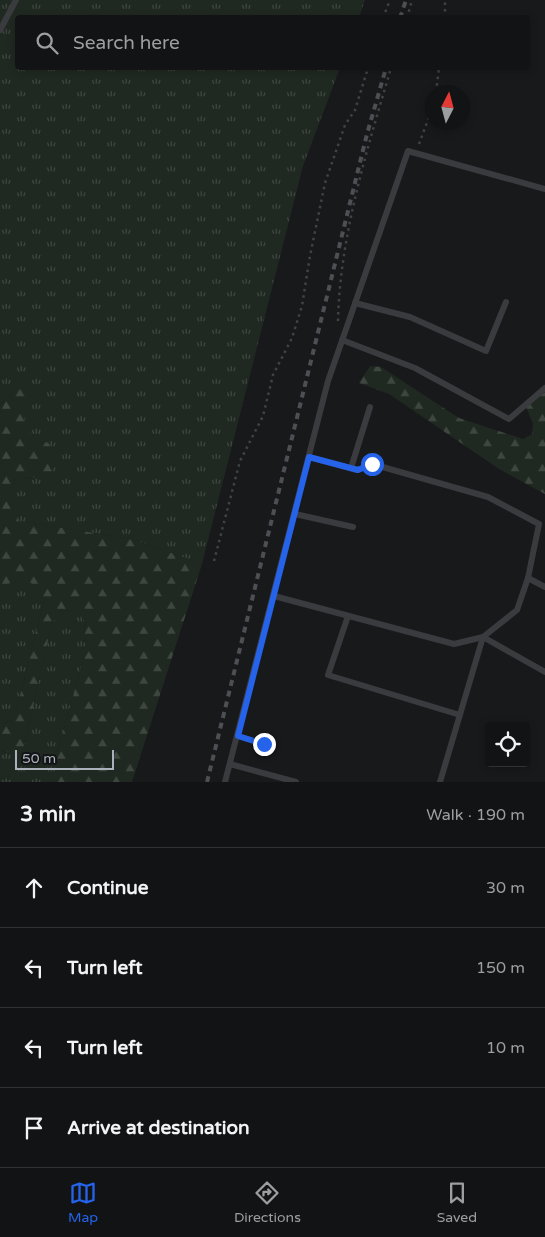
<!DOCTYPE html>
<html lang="en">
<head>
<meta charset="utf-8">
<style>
	:root { --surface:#121314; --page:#1f2022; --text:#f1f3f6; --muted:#9c9ea0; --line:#313234; --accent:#2563eb }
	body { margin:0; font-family:"Varela Round",sans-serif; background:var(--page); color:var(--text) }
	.controls { position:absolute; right:15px; bottom:15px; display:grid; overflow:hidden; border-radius:5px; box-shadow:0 2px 8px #0003 }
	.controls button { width:45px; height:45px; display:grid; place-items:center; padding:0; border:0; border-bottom:1px solid var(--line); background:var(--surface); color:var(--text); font:25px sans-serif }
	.compass { position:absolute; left:425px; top:85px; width:45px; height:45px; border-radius:50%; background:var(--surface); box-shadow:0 2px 8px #0003; rotate:6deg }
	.scale { position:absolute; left:15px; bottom:12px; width:99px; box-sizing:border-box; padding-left:5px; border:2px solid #abb1ba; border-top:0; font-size:14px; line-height:18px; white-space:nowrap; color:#abb1ba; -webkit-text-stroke:4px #131416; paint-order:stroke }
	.stop { position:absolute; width:15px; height:15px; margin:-11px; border:4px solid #2563eb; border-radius:50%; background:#fff }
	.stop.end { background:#2563eb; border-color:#fff; box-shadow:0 1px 5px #0008 }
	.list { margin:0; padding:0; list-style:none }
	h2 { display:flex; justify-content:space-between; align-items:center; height:65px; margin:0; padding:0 20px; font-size:21px }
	h2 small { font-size:16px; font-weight:400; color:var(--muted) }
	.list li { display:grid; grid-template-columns:32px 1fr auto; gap:15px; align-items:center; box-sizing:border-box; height:80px; padding:0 20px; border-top:1px solid var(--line) }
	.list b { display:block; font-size:19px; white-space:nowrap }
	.list em { font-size:16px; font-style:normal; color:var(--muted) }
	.icon { flex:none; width:28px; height:28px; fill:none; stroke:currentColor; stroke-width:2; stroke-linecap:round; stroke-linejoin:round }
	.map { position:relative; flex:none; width:545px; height:782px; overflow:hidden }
	.search { position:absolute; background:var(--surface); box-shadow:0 2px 8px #0003; left:15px; right:15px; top:15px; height:55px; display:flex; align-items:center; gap:12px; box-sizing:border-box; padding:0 18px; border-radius:5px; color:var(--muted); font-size:19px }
	.sheet { height:385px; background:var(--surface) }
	nav { display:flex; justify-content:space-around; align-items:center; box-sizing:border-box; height:70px; border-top:1px solid var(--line); background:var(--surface); font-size:14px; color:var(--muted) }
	nav a { display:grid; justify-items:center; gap:2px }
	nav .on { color:var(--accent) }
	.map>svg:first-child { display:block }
</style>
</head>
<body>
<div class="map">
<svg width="545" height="782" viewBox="0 0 545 782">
	<defs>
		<pattern id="grass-tufts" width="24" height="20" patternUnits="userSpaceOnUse" patternTransform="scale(1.25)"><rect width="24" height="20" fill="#202921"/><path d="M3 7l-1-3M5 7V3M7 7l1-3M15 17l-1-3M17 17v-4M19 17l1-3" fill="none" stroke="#3e463f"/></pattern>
		<pattern id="forest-firs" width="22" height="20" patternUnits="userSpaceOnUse" patternTransform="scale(1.25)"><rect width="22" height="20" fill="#202921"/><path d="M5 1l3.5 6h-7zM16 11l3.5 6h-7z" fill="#3e463f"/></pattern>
	</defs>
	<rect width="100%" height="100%" fill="#18191b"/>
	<g fill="url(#grass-tufts)">
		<path d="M0,0h365l-6,18h-341v50h322l-37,98 -101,398 -70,-25 -113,-18c-9,-15 -14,-29 -2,-44l30,1 1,-34 -24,-13 -7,-44 -17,17z"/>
		<path d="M24,579l10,4 10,17 -28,112 -4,9 -12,3v-138z"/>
		<path d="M67,610l10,2 7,8 2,30 -29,103v29h-57v-32l6,3 18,-5 28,-126z"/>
	</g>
	<g fill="url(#forest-firs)">
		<path d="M370,366l11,1 78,51 64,21 9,-5 1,-10 -7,-17 19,-15v102l-46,-25 -110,-75 -30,-11z"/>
		<path d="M17,387l9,4 -2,39 25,14 8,17 -10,17 -30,-1c-12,15 -7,29 2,44l113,18 70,25 -70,218h-75v-29l29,-103 -2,-30 -7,-8 -10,-2 -15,12 -28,126 -7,8 -17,-6v-26l12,-3 4,-9 28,-112c-14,-25 -18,-21 -44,-14v-182z"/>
	</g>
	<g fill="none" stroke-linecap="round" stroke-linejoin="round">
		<g stroke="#404246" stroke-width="2.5" stroke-dasharray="2.5 4" stroke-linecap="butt">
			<path d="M383,18l7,-18"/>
			<path d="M407,18l5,-18"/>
			<path d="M445,18v-18"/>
			<path d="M436,92l3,-24"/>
			<path d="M419,144l13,-35"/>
			<path d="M338,321c2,-86 29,-171 53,-253"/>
			<path d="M214,561l26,-100 23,-45 10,-41 19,-37 10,-32 8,-50 15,-73 20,-58 10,-15 13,-42"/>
		</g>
		<g stroke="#3a3b3f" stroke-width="6">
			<path d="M0,30l16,-30"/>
			<path d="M355,303l55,14 76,34 20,-49"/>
			<path d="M342,340l73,28 94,51 36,-31"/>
			<path d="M351,468l19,-61"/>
			<path d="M295,514l58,13"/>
			<path d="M528,578l17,9"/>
			<path d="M274,596l180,48 29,-7 34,-27 11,-32 11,-54 -51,-27 -116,-33 -15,6 -48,-13"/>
			<path d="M348,616l-20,59 132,40"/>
			<path d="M238,736l26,8"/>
			<path d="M230,764l66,18"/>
			<path d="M225,782l103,-401 80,-230 137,38"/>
			<path d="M440,782l43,-145 62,35"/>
		</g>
		<g stroke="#4d4f54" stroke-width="4" stroke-dasharray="6 5" stroke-linecap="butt">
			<path d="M400,18l6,-18"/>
			<path d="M207,782l160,-648 19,-66"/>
		</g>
	</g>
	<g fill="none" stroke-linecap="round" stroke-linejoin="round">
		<path stroke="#2563eb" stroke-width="6" d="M264,744l-26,-8 71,-279 49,13 14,-6"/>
	</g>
</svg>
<div class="controls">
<button><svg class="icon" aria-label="locate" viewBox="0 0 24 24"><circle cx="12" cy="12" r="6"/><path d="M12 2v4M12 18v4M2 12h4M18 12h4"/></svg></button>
</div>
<svg class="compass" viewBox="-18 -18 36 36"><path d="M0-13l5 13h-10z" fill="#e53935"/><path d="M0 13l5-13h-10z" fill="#9c9ea0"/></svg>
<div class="scale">50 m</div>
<div class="stop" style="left:372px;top:464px"></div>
<div class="stop end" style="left:264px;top:744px"></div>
<div class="search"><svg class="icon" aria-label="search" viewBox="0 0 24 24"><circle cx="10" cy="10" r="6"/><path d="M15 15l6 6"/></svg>Search here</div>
</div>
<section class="sheet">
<h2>3 min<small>Walk · 190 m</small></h2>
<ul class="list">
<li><svg class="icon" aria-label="ahead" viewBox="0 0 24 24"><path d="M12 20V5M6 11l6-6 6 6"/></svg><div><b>Continue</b></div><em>30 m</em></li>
<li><svg class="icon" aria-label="left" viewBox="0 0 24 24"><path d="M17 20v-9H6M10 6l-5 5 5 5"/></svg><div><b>Turn left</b></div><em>150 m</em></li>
<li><svg class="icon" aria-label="left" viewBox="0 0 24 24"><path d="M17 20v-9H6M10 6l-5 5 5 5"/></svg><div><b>Turn left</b></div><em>10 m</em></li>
<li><svg class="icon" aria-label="arrive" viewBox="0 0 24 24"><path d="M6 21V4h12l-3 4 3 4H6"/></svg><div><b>Arrive at destination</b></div></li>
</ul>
</section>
<nav>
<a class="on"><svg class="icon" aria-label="map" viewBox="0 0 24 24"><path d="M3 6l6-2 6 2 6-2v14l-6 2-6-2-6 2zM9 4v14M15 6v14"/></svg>Map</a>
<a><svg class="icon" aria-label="directions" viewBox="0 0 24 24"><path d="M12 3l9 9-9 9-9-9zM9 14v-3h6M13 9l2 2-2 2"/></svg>Directions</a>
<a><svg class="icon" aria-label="saved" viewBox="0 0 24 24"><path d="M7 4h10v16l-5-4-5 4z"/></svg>Saved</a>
</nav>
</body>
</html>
